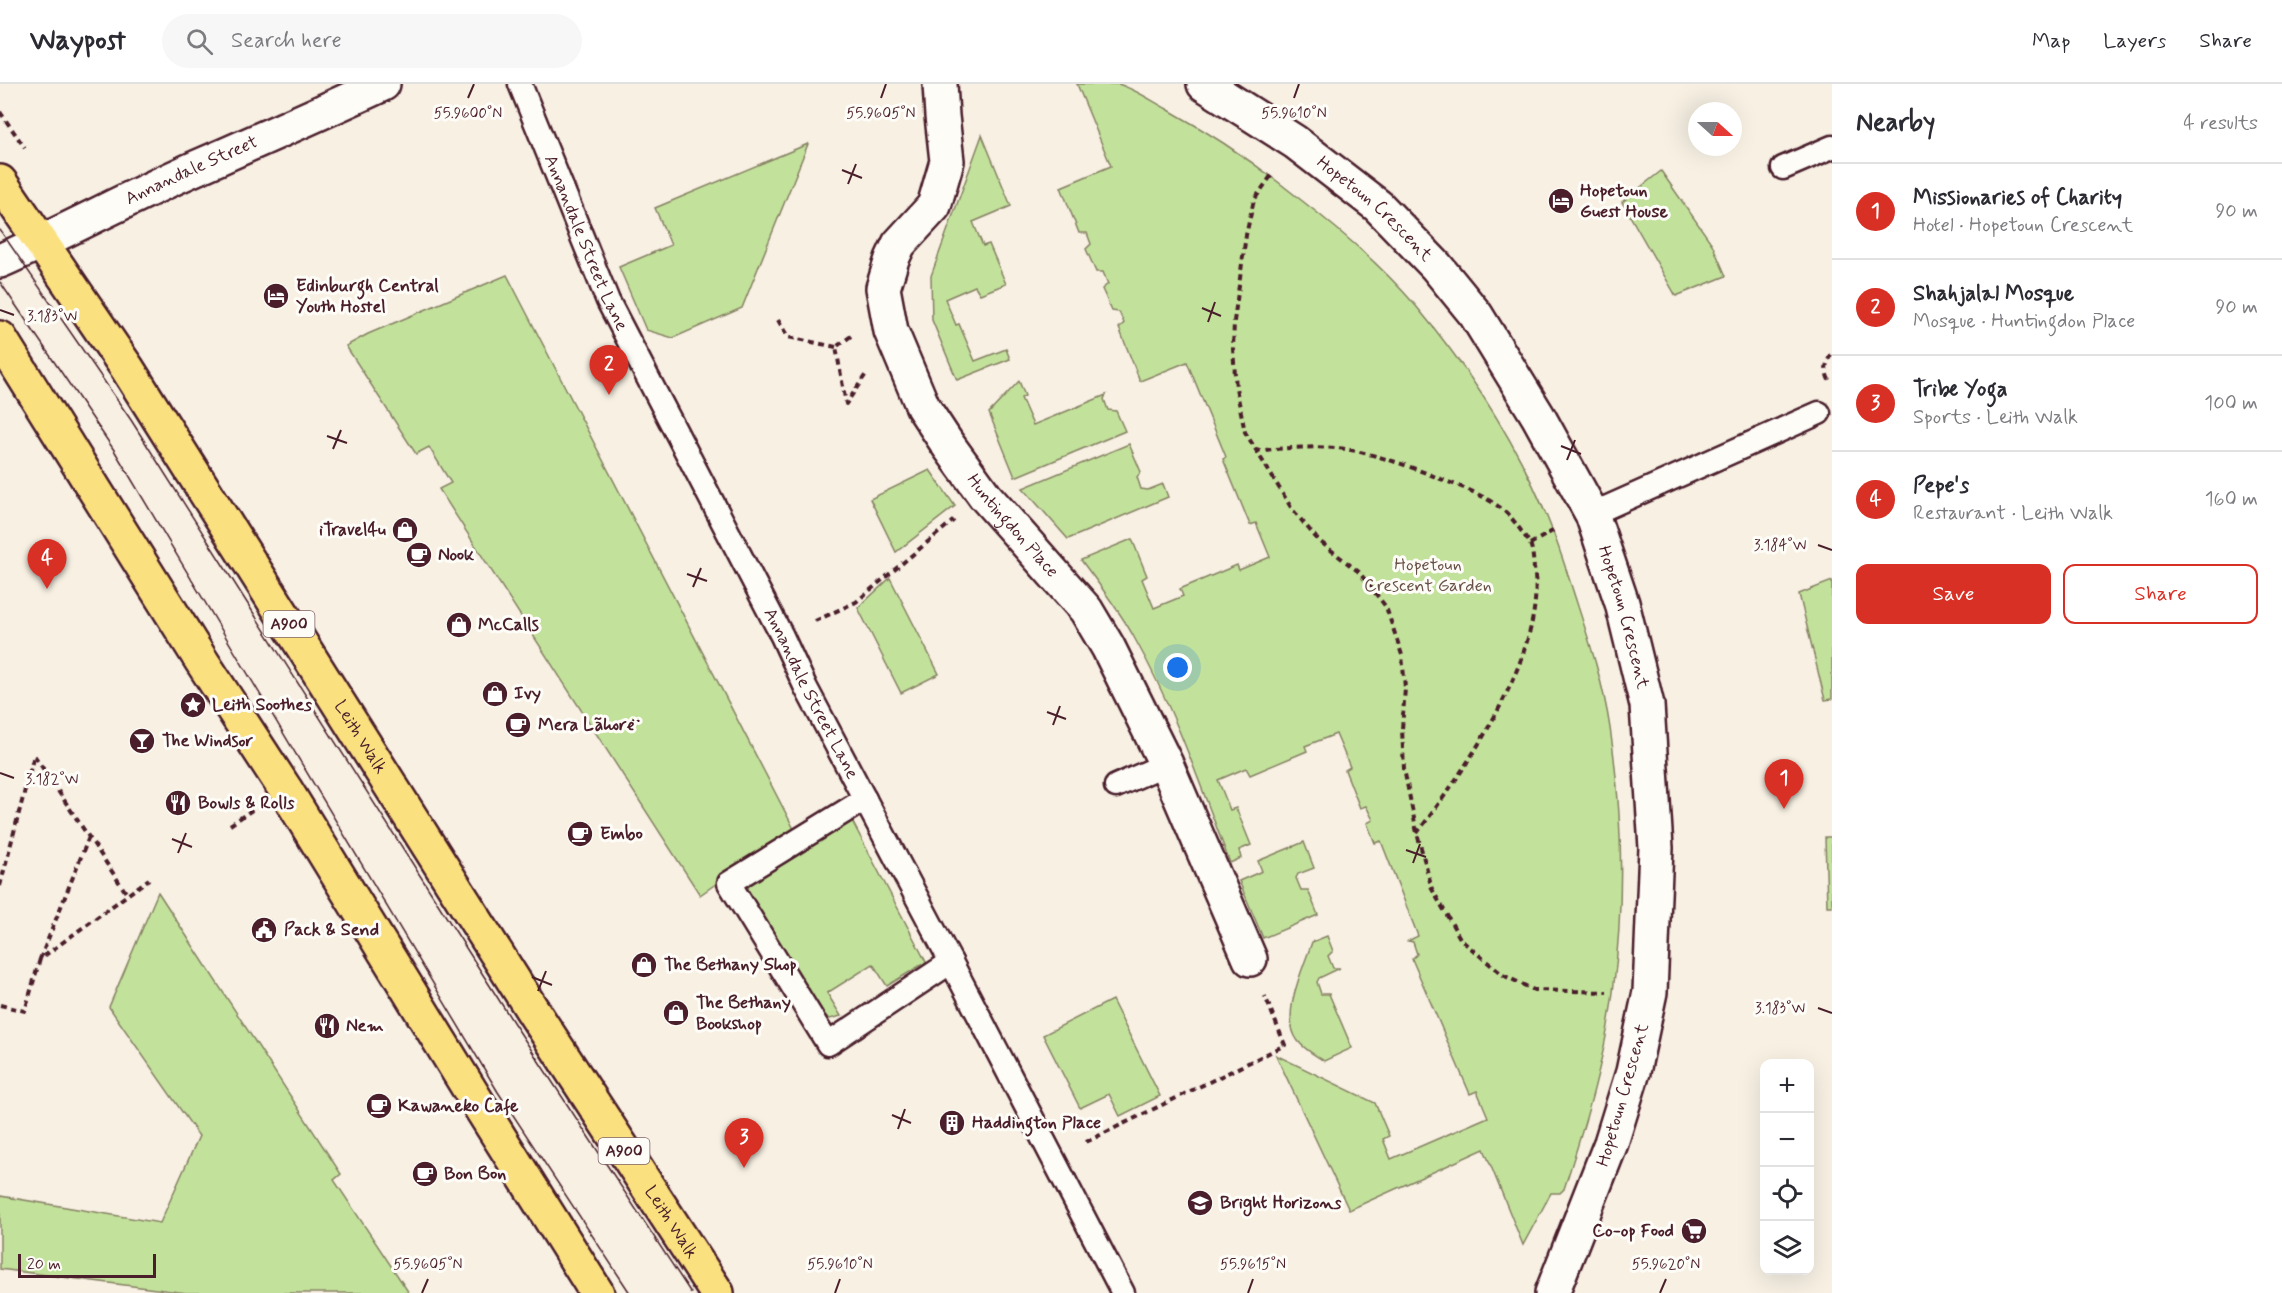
<!DOCTYPE html>
<html lang="en">
<head>
<meta charset="utf-8">
<style>
	:root { --surface:#fff; --page:#f7f7f7; --text:#2b2b33; --muted:#7c7c81; --line:#e1e1e2; --accent:#d93025 }
	body { margin:0; font-family:Mynerve,sans-serif; background:var(--page); color:var(--text) }
	.controls { position:absolute; right:18px; bottom:18px; display:grid; overflow:hidden; border-radius:12px; box-shadow:0 6px 24px #0002 }
	.controls button { width:54px; height:54px; display:grid; place-items:center; padding:0; border:0; border-bottom:2px solid var(--line); background:var(--surface); color:var(--text); font:30px sans-serif }
	.compass { position:absolute; left:1688px; top:18px; width:54px; height:54px; border-radius:50%; background:var(--surface); box-shadow:0 6px 24px #0002; rotate:111deg }
	.scale { position:absolute; left:18px; bottom:15px; width:138px; box-sizing:border-box; padding-left:6px; border:3px solid #4a1f2b; border-top:0; font-size:16px; line-height:21px; white-space:nowrap; color:#4a1f2b; -webkit-text-stroke:4px #fdfcf7; paint-order:stroke }
	.you { position:absolute; left:1178px; top:584px; width:21px; height:21px; margin:-15px; border:4px solid #fff; border-radius:50%; background:#1a73e8; box-shadow:0 0 0 9px #1a73e833 }
	.badge { display:grid; place-items:center; width:39px; height:39px; border-radius:50%; background:var(--accent); color:#fff; font-size:20px; font-weight:700 }
	.pin { position:absolute; translate:-50% -50px; filter:drop-shadow(0 2px 3px #0008) }
	.pin::after { content:''; position:absolute; top:32px; width:21px; height:18px; background:inherit; clip-path:polygon(0 0,100% 0,50% 100%) }
	.list { margin:0; padding:0; list-style:none }
	h2 { display:flex; justify-content:space-between; align-items:center; height:78px; margin:0; padding:0 24px; font-size:26px }
	h2 small { font-size:20px; font-weight:400; color:var(--muted) }
	.list li { display:grid; grid-template-columns:39px 1fr auto; gap:18px; align-items:center; box-sizing:border-box; height:96px; padding:0 24px; border-top:2px solid var(--line) }
	.list b { display:block; font-size:22px; white-space:nowrap }
	.list p { margin:0; font-size:20px; white-space:nowrap; color:var(--muted) }
	.list em { font-size:20px; font-style:normal; color:var(--muted) }
	.actions { display:flex; gap:12px; padding:18px 24px }
	.actions a { flex:1; padding:14px 0; border:2px solid var(--accent); border-radius:12px; text-align:center; font-size:21px; color:var(--accent) }
	.actions .main { background:var(--accent); color:#fff }
	.icon { flex:none; width:33px; height:33px; fill:none; stroke:currentColor; stroke-width:2; stroke-linecap:round; stroke-linejoin:round }
	.map { position:relative; flex:none; width:1832px; height:1209px; overflow:hidden }
	header { display:flex; align-items:center; gap:36px; box-sizing:border-box; height:84px; padding:0 30px; background:var(--surface); border-bottom:2px solid var(--line) }
	header strong { font-size:28px }
	nav { display:flex; gap:33px; margin-inline-start:auto; font-size:21px }
	.search { width:420px; height:54px; background:var(--page); display:flex; align-items:center; gap:15px; box-sizing:border-box; padding:0 21px; border-radius:33px; color:var(--muted); font-size:22px }
	main { display:flex }
	aside { flex:1; background:var(--surface) }
	.map>svg:first-child { display:block }
</style>
</head>
<body>
<header>
<strong>Waypost</strong>
<div class="search"><svg class="icon" aria-label="search" viewBox="0 0 24 24"><circle cx="10" cy="10" r="6"/><path d="M15 15l6 6"/></svg>Search here</div>
<nav><a>Map</a><a>Layers</a><a>Share</a></nav>
</header>
<main>
<div class="map">
<svg width="1832" height="1209" viewBox="0 0 1832 1209">
	<rect width="100%" height="100%" fill="#f7f0e3"/>
	<filter id="ink" filterUnits="userSpaceOnUse"><feTurbulence type="fractalNoise" baseFrequency=".0167" numOctaves="2"/><feDisplacementMap in="SourceGraphic" scale="12" xChannelSelector="R" yChannelSelector="G"/><feConvolveMatrix kernelMatrix="1 2 1 2 8 2 1 2 1" color-interpolation-filters="sRGB"/></filter>
	<g filter="url(#ink)">
		<g fill="#c2e29b" stroke="#868063" stroke-width="1.5">
			<path d="M1077,0c13,0 29,0 41,0 17,5 34,17 49,25 45,25 88,54 129,87 43,33 85,69 120,110 56,67 106,145 137,226 8,21 15,43 22,65 14,43 28,85 35,131 13,87 14,177 3,264 -8,68 -28,132 -49,197l-4,4h-9l-28,52 -39,-96 -135,61 -73,-155 99,48 14,33 -6,3 8,20 97,-42 -11,-26 -7,3 -58,-135 5,-5 -4,-12 -5,-1 10,-5 -37,-95 -6,2 -8,-20 6,-3 -7,-14 -6,2 -15,-38 5,-3 -14,-33 -31,12 2,5 -57,24 -4,-7 -28,12 12,30 6,-2 15,37 -12,5 2,8 -11,5c-29,-76 -55,-153 -95,-224 -15,-28 -35,-53 -54,-79l51,-21 15,37 -5,3 12,29 29,-12 -3,-7 57,-24 2,5 31,-13 -14,-34 -6,2 -27,-66 3,-2 -39,-95 -47,19 -21,-53 5,-5 -5,-11 -7,-1 -10,-22 6,-5 -5,-12h-7l-10,-23 5,-5 -4,-11h-8l-18,-46 50,-21z"/>
			<path d="M982,51l29,71 -38,16 10,24 6,-2 17,40 -26,10 -5,-8 -30,13 11,26 3,-1 16,37 31,-12 4,10 -53,21 -25,-60 -1,-44z"/>
			<path d="M808,60l-66,164 -69,30 -27,-8 -27,-63 52,-22 -16,-37z"/>
			<path d="M1661,87l51,73 14,32 -50,20 -54,-94z"/>
			<path d="M507,191l287,554 -94,66 -261,-406 12,-6 -22,-36 -13,7 -70,-108 22,-12z"/>
			<path d="M1019,297l6,15 -4,2 12,27 73,-30 -2,4 4,11 8,1 9,20 -110,46 -26,-64z"/>
			<path d="M1129,360l12,28 -4,5 4,12 7,1 15,-6 5,13 -100,42 -45,-51z"/>
			<path d="M930,386l25,36 -59,46 -26,-53z"/>
			<path d="M890,494l49,96 -38,19 -43,-85z"/>
			<path d="M1832,497v118l-7,1 -26,-106z"/>
			<path d="M851,735l75,143 -39,24 -14,-22 -46,29 14,23 -11,3 -7,-5 -73,-114c-3,-7 -3,-11 1,-18z"/>
			<path d="M1825,753h7v69h-5z"/>
			<path d="M1304,758l10,26 -16,6 -2,4 5,12h7l10,25 -55,23 -24,-57 23,-10 -4,-10z"/>
			<path d="M158,808l183,282 -7,6 75,113h-222l-187,-24v-73l160,27 39,-87 -90,-129z"/>
			<path d="M1327,852l6,15 -5,5 5,12h7l-21,10 -2,4 4,12h8l23,54 -28,13c-9,-6 -19,-11 -26,-20 -19,-24 6,-74 14,-99z"/>
			<path d="M1112,916l48,96 -40,20 -11,-22 -29,14 -37,-73z"/>
		</g>
		<g fill="none" stroke-linecap="round" stroke-linejoin="round">
			<g stroke="#4a1f2b" stroke-width="27">
				<g id="lane">
					<path id="s1" d="M520,0l88,217 174,335 24,52 145,274 172,331"/>
					<path d="M1783,84l49,-21"/>
					<path d="M1592,430l227,-101"/>
					<path d="M1116,702l50,-22"/>
					<path d="M865,715l-136,84 99,161 123,-82"/>
				</g>
			</g>
			<g stroke="#4a1f2b" stroke-width="38">
				<g id="street">
					<path id="s2" d="M940,0l2,32 5,45 -13,45 -35,38 -7,15 -9,29 8,43 32,76 25,38 37,51 101,114 22,37 58,117 84,195"/>
					<path id="s3" d="M1204,0l91,58 83,64 58,60 40,49 62,101 54,98 30,89 25,102 9,143 -6,144 -17,80 -22,71 -59,150"/>
					<path id="s4" d="M0,177c70,-31 137,-68 207,-98 59,-26 118,-52 176,-79"/>
				</g>
			</g>
			<g stroke="#4a1f2b" stroke-width="38">
				<g id="primary">
					<path id="s5" d="M0,98l127,186 404,640 186,285"/>
					<path d="M0,254l201,322 84,129 194,316 118,188"/>
				</g>
			</g>
			<g stroke="#4a1f2b" stroke-width="4" stroke-dasharray="6 4.5" stroke-linecap="butt">
				<path d="M0,28l25,36"/>
				<path d="M1271,92l-17,24 -8,35 -12,86 -1,28 3,39 9,44 47,77 26,31 41,32 27,35 16,48 3,33 -3,41 2,40 13,64 15,56 29,51 42,35 31,15 73,2"/>
				<path d="M778,236l10,17 48,10"/>
				<path d="M851,252l-15,11 10,57 20,-30"/>
				<path d="M1829,296c-5,-10 -3,-18 3,-27"/>
				<path d="M1255,367c25,-3 73,-6 96,-1 29,6 59,16 87,28 21,8 47,17 65,32 9,7 19,22 26,32 4,6 4,18 5,26 14,84 -68,201 -117,265"/>
				<path d="M1530,460l26,-15"/>
				<path d="M815,537l41,-19 98,-82"/>
				<path d="M230,741l22,-15"/>
				<path d="M89,753l-49,122 109,-80"/>
				<path d="M0,802l34,-131 93,139"/>
				<path d="M0,921l25,6 15,-52"/>
				<path d="M1086,1058l199,-97 -20,-49"/>
			</g>
			<use href="#lane" stroke="#fdfcf7" stroke-width="22"/>
			<use href="#street" stroke="#fdfcf7" stroke-width="33"/>
			<use href="#primary" stroke="#fbe080" stroke-width="33"/>
			<g stroke="#4a1f2b" stroke-width="1.5">
				<path d="M0,146l131,190 382,602 178,271"/>
				<path d="M0,198l114,168 384,642 132,201"/>
			</g>
		</g>
	</g>
	<path fill="none" stroke="#4a1f2b" stroke-width="2" d="M468,14l6,-14M881,14l5,-14M1294,14l5,-14M842,86l20,8M848,100l8,-20M1202,224l19,8M0,226l14,5M1208,238l7,-20M327,352l20,7M1561,362l20,8M333,365l8,-19M1567,376l8,-20M1818,461l14,5M687,490l20,7M693,503l8,-19M1047,628l19,7M1053,641l7,-19M0,689l14,5M172,755l20,8M1406,766l20,7M178,769l8,-20M1413,779l7,-19M532,893l20,8M538,907l8,-20M1818,924l14,5M892,1031l19,8M898,1045l7,-20M422,1209l6,-14M835,1209l5,-14M1248,1209l5,-14M1660,1209l6,-14"/>
	<defs>
		<g id="hotel-disc" transform="scale(1.35)"><circle r="9.5" fill="#4a1f2b" stroke="#fdfcf7"/><path d="M-6-4.5h1.5V1H6V5H4.5V3h-9V5H-6ZM-4 0a1.8 1.8 0 1 1 3.6 0ZM.5 0V-2.5h3Q6-2.5 6 0Z" fill="#fff"/></g>
		<g id="shop-disc" transform="scale(1.35)"><circle r="9.5" fill="#4a1f2b" stroke="#fdfcf7"/><path d="M-5-2.5h2.3a2.7 3.5 0 0 1 5.4 0H5L5.5 6h-11ZM-1.5-2.5h3a1.5 2.3 0 0 0-3 0Z" fill="#fff"/></g>
		<g id="cafe-disc" transform="scale(1.35)"><circle r="9.5" fill="#4a1f2b" stroke="#fdfcf7"/><path d="M-5.5-4.5H6V0H3Q3 3.5 0 3.5H-2.5Q-5.5 3.5-5.5 0ZM3-3.2v2h1.7v-2ZM-6 4.5H4V6H-6Z" fill="#fff"/></g>
		<g id="sight-disc" transform="scale(1.35)"><circle r="9.5" fill="#4a1f2b" stroke="#fdfcf7"/><path d="M0-6L1.8-2.2L6-1.7L2.9 1.2L3.7 5.4L0 3.3L-3.7 5.4L-2.9 1.2L-6-1.7L-1.8-2.2Z" fill="#fff"/></g>
		<g id="bar-disc" transform="scale(1.35)"><circle r="9.5" fill="#4a1f2b" stroke="#fdfcf7"/><path d="M-6-5H6L.8 .8V4.5H3.5V6h-7V4.5H-.8V.8Z" fill="#fff"/></g>
		<g id="restaurant-disc" transform="scale(1.35)"><circle r="9.5" fill="#4a1f2b" stroke="#fdfcf7"/><path d="M-5-6h1v4h1v-4h1v4h1v-4h1v5L-1.5 .5V6h-2V.5L-5-1ZM5-6V6H3V1.5H1.5Q1.5-4 5-6Z" fill="#fff"/></g>
		<g id="civic-disc" transform="scale(1.35)"><circle r="9.5" fill="#4a1f2b" stroke="#fdfcf7"/><path d="M-.6-6.5H3V-4.5H.6V-3L4-1V1h2V6H-6V1h2V-1L-.6-3ZM-1.2 2.5V6h2.4V2.5Z" fill="#fff"/></g>
		<g id="building-disc" transform="scale(1.35)"><circle r="9.5" fill="#4a1f2b" stroke="#fdfcf7"/><path d="M-4-6H4V6H1V3H-1V6H-4ZM-2.5-4.3h1.7v1.8h-1.7ZM.8-4.3h1.7v1.8H.8ZM-2.5-1h1.7V.8h-1.7ZM.8-1h1.7V.8H.8Z" fill="#fff"/></g>
		<g id="school-disc" transform="scale(1.35)"><circle r="9.5" fill="#4a1f2b" stroke="#fdfcf7"/><path d="M0-5L7-2L0 1L-7-2ZM-4 1L0 2.5L4 1V4Q0 6-4 4Z" fill="#fff"/></g>
		<g id="supermarket-disc" transform="scale(1.35)"><circle r="9.5" fill="#4a1f2b" stroke="#fdfcf7"/><path d="M-6-5.5h2.5l.6 2H6L4.5 2H-2.5L-4.4-4H-6ZM-1.5 3.2a1.3 1.3 0 1 0 .1 0ZM3 3.2a1.3 1.3 0 1 0 .1 0Z" fill="#fff"/></g>
	</defs>
	<g fill-rule="evenodd">
		<use href="#hotel-disc" x="1561" y="117"/>
		<use href="#hotel-disc" x="276" y="212"/>
		<use href="#shop-disc" x="405" y="446"/>
		<use href="#cafe-disc" x="419" y="471"/>
		<use href="#shop-disc" x="459" y="541"/>
		<use href="#shop-disc" x="495" y="610"/>
		<use href="#sight-disc" x="193" y="621"/>
		<use href="#cafe-disc" x="518" y="641"/>
		<use href="#bar-disc" x="142" y="657"/>
		<use href="#restaurant-disc" x="178" y="719"/>
		<use href="#cafe-disc" x="580" y="750"/>
		<use href="#civic-disc" x="264" y="846"/>
		<use href="#shop-disc" x="644" y="881"/>
		<use href="#shop-disc" x="676" y="929"/>
		<use href="#restaurant-disc" x="327" y="942"/>
		<use href="#cafe-disc" x="379" y="1022"/>
		<use href="#building-disc" x="952" y="1039"/>
		<use href="#cafe-disc" x="425" y="1090"/>
		<use href="#school-disc" x="1200" y="1119"/>
		<use href="#supermarket-disc" x="1694" y="1147"/>
	</g>
	<g text-anchor="middle" dominant-baseline="central" stroke-width="6" stroke-linejoin="round" paint-order="stroke">
		<g fill="#fdfcf7" stroke="#806168" stroke-width="1.5">
			<rect x="263.5" y="527" width="51" height="26" rx="4.5"/>
			<rect x="598.5" y="1054" width="51" height="26" rx="4.5"/>
		</g>
		<g font-size="16" font-weight="bold" fill="#4a1f2b">
			<text x="289" y="540">A900</text>
			<text x="624" y="1067">A900</text>
		</g>
		<g font-size="18" fill="#4a1f2b" stroke="#fdfcf7">
			<text stroke="none"><textPath href="#s4" startOffset="212">Annandale Street</textPath></text>
			<text stroke="none"><textPath href="#s3" startOffset="212">Hopetoun Crescent</textPath></text>
			<text stroke="none"><textPath href="#s1" startOffset="172">Annandale Street Lane</textPath></text>
			<text stroke="none"><textPath href="#s2" startOffset="498">Huntingdon Place</textPath></text>
			<text stroke="none"><textPath href="#s3" startOffset="698">Hopetoun Crescent</textPath></text>
			<text stroke="none"><textPath href="#s1" startOffset="676">Annandale Street Lane</textPath></text>
			<text stroke="none"><textPath href="#s5" startOffset="662">Leith Walk</textPath></text>
			<text transform="translate(1623 1011) rotate(-74)">Hopetoun Crescent</text>
			<text stroke="none"><textPath href="#s5" startOffset="1238">Leith Walk</textPath></text>
		</g>
		<g font-size="18" font-weight="bold" fill="#4a1f2b" stroke="#fdfcf7" text-anchor="start">
			<text x="1580" y="107">Hopetoun<tspan x="1580" dy="21">Guest House</tspan></text>
			<text x="296" y="202">Edinburgh Central<tspan x="296" dy="21">Youth Hostel</tspan></text>
			<text x="386" y="446" text-anchor="end">iTravel4u</text>
			<text x="438" y="471">Nook</text>
			<text x="478" y="541">McCalls</text>
			<text x="514" y="610">Ivy</text>
			<text x="212" y="621">Leith Soothes</text>
			<text x="538" y="641">Mera Lãhorë</text>
			<text x="162" y="657">The Windsor</text>
			<text x="198" y="719">Bowls &amp; Rolls</text>
			<text x="600" y="750">Embo</text>
			<text x="284" y="846">Pack &amp; Send</text>
			<text x="664" y="881">The Bethany Shop</text>
			<text x="696" y="919">The Bethany<tspan x="696" dy="21">Bookshop</tspan></text>
			<text x="346" y="942">Nem</text>
			<text x="398" y="1022">Kawaneko Cafe</text>
			<text x="972" y="1039">Haddington Place</text>
			<text x="444" y="1090">Bon Bon</text>
			<text x="1220" y="1119">Bright Horizons</text>
			<text x="1674" y="1147" text-anchor="end">Co-op Food</text>
		</g>
		<g font-size="18" fill="#685047" stroke="#fdfcf7">
			<text x="1428" y="481">Hopetoun<tspan x="1428" dy="21">Crescent Garden</tspan></text>
		</g>
	</g>
	<g font-size="15" text-anchor="middle" fill="#4a1f2b" stroke="#fdfcf7" stroke-width="6" stroke-linejoin="round" paint-order="stroke">
		<text x="468" y="34">55.9600°N</text>
		<text x="881" y="34">55.9605°N</text>
		<text x="1294" y="34">55.9610°N</text>
		<text x="52" y="237">3.183°W</text>
		<text x="1780" y="466">3.184°W</text>
		<text x="52" y="700">3.182°W</text>
		<text x="1780" y="929">3.183°W</text>
		<text x="428" y="1185">55.9605°N</text>
		<text x="840" y="1185">55.9610°N</text>
		<text x="1253" y="1185">55.9615°N</text>
		<text x="1666" y="1185">55.9620°N</text>
	</g>
</svg>
<div class="controls">
<button>+</button>
<button>−</button>
<button><svg class="icon" aria-label="locate" viewBox="0 0 24 24"><circle cx="12" cy="12" r="6"/><path d="M12 2v4M12 18v4M2 12h4M18 12h4"/></svg></button>
<button><svg class="icon" aria-label="layers" viewBox="0 0 24 24"><path d="M12 4l9 5-9 5-9-5zM3 14l9 5 9-5"/></svg></button>
</div>
<svg class="compass" viewBox="-18 -18 36 36"><path d="M0-13l5 13h-10z" fill="#e53935"/><path d="M0 13l5-13h-10z" fill="#7c7c81"/></svg>
<div class="scale">20 m</div>
<div class="you"></div>
<div class="pin badge" style="left:1784px;top:725px">1</div>
<div class="pin badge" style="left:609px;top:311px">2</div>
<div class="pin badge" style="left:744px;top:1084px">3</div>
<div class="pin badge" style="left:47px;top:505px">4</div>
</div>
<aside>
<h2>Nearby<small>4 results</small></h2>
<ul class="list">
<li><span class="badge">1</span><div><b>Missionaries of Charity</b><p>Hotel · Hopetoun Crescent</p></div><em>90 m</em></li>
<li><span class="badge">2</span><div><b>Shahjalal Mosque</b><p>Mosque · Huntingdon Place</p></div><em>90 m</em></li>
<li><span class="badge">3</span><div><b>Tribe Yoga</b><p>Sports · Leith Walk</p></div><em>100 m</em></li>
<li><span class="badge">4</span><div><b>Pepe's</b><p>Restaurant · Leith Walk</p></div><em>160 m</em></li>
</ul>
<div class="actions"><a class="main">Save</a><a>Share</a></div>
</aside>
</main>
</body>
</html>
